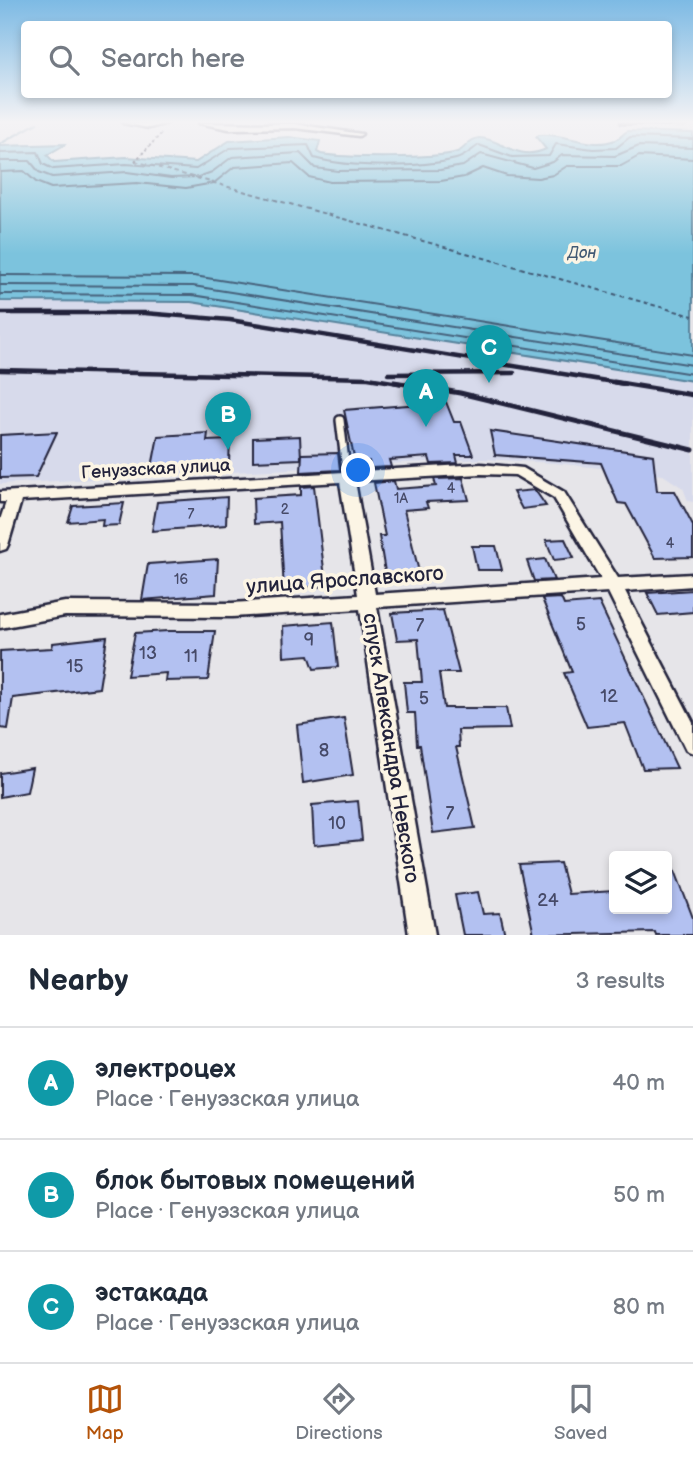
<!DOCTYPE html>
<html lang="en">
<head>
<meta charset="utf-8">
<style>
	:root { --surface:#fff; --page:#f2f2f3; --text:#1f2937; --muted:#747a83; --line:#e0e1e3; --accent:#b45309 }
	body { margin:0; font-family:"Balsamiq Sans",sans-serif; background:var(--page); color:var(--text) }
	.controls { position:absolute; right:21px; bottom:21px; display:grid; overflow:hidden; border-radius:7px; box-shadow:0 4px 10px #0003 }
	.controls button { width:63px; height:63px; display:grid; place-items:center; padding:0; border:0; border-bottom:2px solid var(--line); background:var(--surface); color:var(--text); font:35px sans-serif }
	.you { position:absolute; left:359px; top:471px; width:24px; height:24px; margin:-18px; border:5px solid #fff; border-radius:50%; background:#1a73e8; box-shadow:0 0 0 10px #1a73e833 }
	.badge { display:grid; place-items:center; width:46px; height:46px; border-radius:50%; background:var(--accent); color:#fff; font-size:23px; font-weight:700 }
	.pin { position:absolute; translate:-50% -58px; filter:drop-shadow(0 2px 4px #0008) }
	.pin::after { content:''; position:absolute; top:37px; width:24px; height:21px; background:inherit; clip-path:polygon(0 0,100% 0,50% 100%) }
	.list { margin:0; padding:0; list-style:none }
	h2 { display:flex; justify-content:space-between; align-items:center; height:91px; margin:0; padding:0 28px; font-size:30px }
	h2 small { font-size:23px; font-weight:400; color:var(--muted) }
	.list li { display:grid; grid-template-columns:46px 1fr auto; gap:21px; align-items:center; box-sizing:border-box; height:112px; padding:0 28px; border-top:2px solid var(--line) }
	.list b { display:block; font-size:26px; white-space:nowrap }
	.list p { margin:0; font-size:23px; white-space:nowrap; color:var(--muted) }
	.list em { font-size:23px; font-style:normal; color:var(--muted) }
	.icon { flex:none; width:38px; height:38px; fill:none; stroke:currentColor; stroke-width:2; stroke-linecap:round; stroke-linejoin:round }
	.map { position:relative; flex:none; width:693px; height:935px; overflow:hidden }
	.search { position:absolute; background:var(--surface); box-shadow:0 4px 10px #0003; left:21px; right:21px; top:21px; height:77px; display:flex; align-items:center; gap:18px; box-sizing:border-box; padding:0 24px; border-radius:7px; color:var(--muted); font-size:26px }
	.sheet { height:427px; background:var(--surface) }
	nav { display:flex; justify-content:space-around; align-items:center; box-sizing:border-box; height:98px; border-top:2px solid var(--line); background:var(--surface); font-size:19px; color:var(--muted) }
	nav a { display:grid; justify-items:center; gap:4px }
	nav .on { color:var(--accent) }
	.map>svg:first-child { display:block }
</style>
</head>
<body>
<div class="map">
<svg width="693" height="935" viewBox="0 0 693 935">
	<rect width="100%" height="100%" fill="#e6e5e9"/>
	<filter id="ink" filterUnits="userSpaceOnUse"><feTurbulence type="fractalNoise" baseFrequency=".0143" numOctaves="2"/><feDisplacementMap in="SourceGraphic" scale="14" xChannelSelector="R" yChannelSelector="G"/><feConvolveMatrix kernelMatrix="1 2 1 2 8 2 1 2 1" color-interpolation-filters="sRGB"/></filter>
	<g filter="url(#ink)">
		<path fill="#d7daeb" d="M0,301l191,1 502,79v121l-5,-1 -5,-13 -20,-13 -108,-12 -71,-4 -484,25z"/>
		<path fill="#7cc3dd" stroke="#58839c" stroke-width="2" d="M628,131l65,2v248l-502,-79 -191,-1v-155l66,-2 -19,11 7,7 72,-5 70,5 33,-21 60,-4 31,4 -3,11 4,2c24,4 114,5 136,-2 9,-3 11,-13 22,-14 20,-1 38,25 67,11l-10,-12 3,-2c25,-3 51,15 76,5 7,-2 7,-7 13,-9z"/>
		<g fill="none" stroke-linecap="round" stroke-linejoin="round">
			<g stroke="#46627c" stroke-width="2">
				<path d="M0,153l38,-1 5,12 10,5 73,-5 70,5 34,-21 78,-3 6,13c36,10 105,10 142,1 9,-2 15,-9 23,-14l33,12 37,-1 7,-12 37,5 23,-1 14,-11 63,2"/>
				<path d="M0,161h30l9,11 13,5 75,-5 44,6 27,-1 14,-5 20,-15 68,-4 15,15 23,3 102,-1 23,-4 18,-12 52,14 20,-6 9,-7 53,1 24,-10 54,2"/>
				<path d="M0,172l24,-1 12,11 15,6 86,-5 49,5 28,-5 20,-16 59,-4 16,14 21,5 111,-1 23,-4 19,-9 24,8 31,2 15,-3 14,-9h54l18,-10 54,3"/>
				<path d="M0,275l194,1 499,79"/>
				<path d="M0,285l193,1 500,79"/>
				<path d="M0,294l192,1 501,79"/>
			</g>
			<path stroke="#58839c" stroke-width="2.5" d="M0,144l37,-21"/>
			<path stroke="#425a74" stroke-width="2" stroke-dasharray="4.5 3.5" stroke-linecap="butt" d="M135,161l558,155"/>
		</g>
		<g fill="#b3c1f1" stroke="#22223b" stroke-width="2">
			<path d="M446,402l8,20h7l12,33h-17l2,8 -27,1 -2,-7 -40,3 2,7 -20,1 -2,-7 -14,1 -11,-52z"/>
			<path d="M490,431l163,24 4,36h18l18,34v32l-38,1 -29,-54 -8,-1 -17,-40 -106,-8z"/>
			<path d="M57,432l-21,45 -36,1v-43z"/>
			<path d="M208,433l-1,8 23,-1 -1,23 -77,4 6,-31z"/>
			<path d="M300,436l1,23 -48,2v-23z"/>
			<path d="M338,453l2,17 -39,2 1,-18z"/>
			<path d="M463,478l6,22 -43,2 2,6 -24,2 16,66 -34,2 -7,-42h6l-11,-53 20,-2 2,8 40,-3 -2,-7z"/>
			<path d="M314,486l12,100 -42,4 -4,-68 -26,2 -1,-26 48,-3v-8z"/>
			<path d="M535,490l11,16 -24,3 -9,-17z"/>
			<path d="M227,497l-1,28 -74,6 5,-29z"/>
			<path d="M124,503l-5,22 -17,1 1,-7 -35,3 5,-16z"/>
			<path d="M565,539l9,19 -20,2 -8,-20z"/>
			<path d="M472,546h24l6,24h-25z"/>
			<path d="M218,559l-2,35 -74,6 6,-36z"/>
			<path d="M545,559l9,21 -20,1 -7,-20z"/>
			<path d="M693,590v22l-35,3 -11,-22z"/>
			<path d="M561,598l3,7 35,-3 78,166 -34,1 -18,-46 -38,4 -23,-54 8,-1 -30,-73z"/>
			<path d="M443,610l16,63h-20l5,35h62l4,21 -52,1 1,17h-3l19,81 -42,5 -13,-88h-3l-2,-32h-8l-3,-31h18l-4,-43 -21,1 -5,-27z"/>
			<path d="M333,622l5,45 -24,2 -5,-14 -25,2 -1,-31z"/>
			<path d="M168,631h47l-7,49 -43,1 1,-8 -39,3 8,-43z"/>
			<path d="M107,637l-8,51 -86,10 -5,31 -8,-1v-77l52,-3 1,-5z"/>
			<path d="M344,718l9,57 -50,8 -6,-58z"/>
			<path d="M32,768l-5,24 -27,5v-24z"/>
			<path d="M358,801l4,39 -48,5 -2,-40z"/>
			<path d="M668,852l25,66v17h-37l-1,-3 -121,3 -15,-70 41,-2 8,31 46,-3v18h53z"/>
			<path d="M478,892l5,22 17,-1 5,22h-42l-8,-40z"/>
		</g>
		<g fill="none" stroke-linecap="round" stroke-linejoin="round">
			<g stroke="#22223b" stroke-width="12">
				<path id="service" d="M340,420l7,58"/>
			</g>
			<g stroke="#22223b" stroke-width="5">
				<g id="minor">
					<path d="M123,123h44l-18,5z"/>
					<path d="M199,123l96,1 67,10 -3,2 -64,-8 -66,1z"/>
					<path d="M621,123h66l-3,2z"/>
					<path d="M481,464l42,4 41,24 54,86 75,-4v12l-68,5 68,131v31l-7,-3 -78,-158 -231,15 58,328h-26l-49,-326 -128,8 -167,-1 -65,12v-14l65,-12 167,1 126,-8 -18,-113 -319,19 -13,44 -2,4 -6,2v-31l6,-18h-6v-10zM481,474l34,1 39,23 47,81 -226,15 -20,-113z"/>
				</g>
			</g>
			<path stroke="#22223b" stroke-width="2" stroke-dasharray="2.5 2.5" stroke-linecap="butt" d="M135,161l27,-28"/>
			<use href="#service" stroke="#fcf5e5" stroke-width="7"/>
			<use href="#minor" fill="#fcf5e5" fill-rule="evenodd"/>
			<g stroke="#22223b" stroke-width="4.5">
				<path d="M0,313h144l86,7 395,64"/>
				<path d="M0,370l368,8 37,6"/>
				<path d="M388,374l126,-1"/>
			</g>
			<g stroke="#22223b" stroke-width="5">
				<path d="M394,382l66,11 233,57"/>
				<path d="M614,382l79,13"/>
			</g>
		</g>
	</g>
	<linearGradient id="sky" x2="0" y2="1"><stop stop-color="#7dbae4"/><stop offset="0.48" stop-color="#f4f3f5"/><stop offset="1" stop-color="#f4f3f5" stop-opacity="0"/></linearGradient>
	<rect width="693" height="254" fill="url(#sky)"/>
	<g text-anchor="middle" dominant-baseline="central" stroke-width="7" stroke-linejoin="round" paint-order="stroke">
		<g font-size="14" fill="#464a68">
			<text x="451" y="488">4</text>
			<text x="401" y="498">1А</text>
			<text x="285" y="509">2</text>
			<text x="191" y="514">7</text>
			<text x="670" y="543">4</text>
			<text x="181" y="579">16</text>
		</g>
		<g font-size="16" font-style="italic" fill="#425a74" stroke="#fcf5e5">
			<text x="582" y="253">Дон</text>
		</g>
		<g font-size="18" fill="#22223b" stroke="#fcf5e5">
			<text transform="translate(156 469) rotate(-3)">Генуэзская улица</text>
		</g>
		<g font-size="18" fill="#464a68">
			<text x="581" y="624">5</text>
			<text x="420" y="625">7</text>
			<text x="309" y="640">9</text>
			<text x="148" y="653">13</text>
			<text x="191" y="656">11</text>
			<text x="75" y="666">15</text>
			<text x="609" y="696">12</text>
			<text x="424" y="698">5</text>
			<text x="324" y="750">8</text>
			<text x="450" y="813">7</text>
			<text x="337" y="823">10</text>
			<text x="548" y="900">24</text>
		</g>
		<g font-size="21" fill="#22223b" stroke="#fcf5e5">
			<text transform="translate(345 580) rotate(-4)">улица Ярославского</text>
			<text transform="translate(391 748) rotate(81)">спуск Александра Невского</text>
		</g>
	</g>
</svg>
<div class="controls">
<button><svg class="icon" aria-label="layers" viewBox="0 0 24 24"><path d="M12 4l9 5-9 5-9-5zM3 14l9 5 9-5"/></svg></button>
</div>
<div class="you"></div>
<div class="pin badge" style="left:426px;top:427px;background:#0f9aa8">A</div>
<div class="pin badge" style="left:228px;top:450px;background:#0f9aa8">B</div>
<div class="pin badge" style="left:489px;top:383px;background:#0f9aa8">C</div>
<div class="search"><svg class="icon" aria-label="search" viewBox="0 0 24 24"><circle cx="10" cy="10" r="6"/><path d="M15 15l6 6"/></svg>Search here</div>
</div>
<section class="sheet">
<h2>Nearby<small>3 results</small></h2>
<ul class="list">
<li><span class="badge" style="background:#0f9aa8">A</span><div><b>электроцех</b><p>Place · Генуэзская улица</p></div><em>40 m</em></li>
<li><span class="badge" style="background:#0f9aa8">B</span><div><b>блок бытовых помещений</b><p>Place · Генуэзская улица</p></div><em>50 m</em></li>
<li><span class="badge" style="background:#0f9aa8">C</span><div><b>эстакада</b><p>Place · Генуэзская улица</p></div><em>80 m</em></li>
</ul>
</section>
<nav>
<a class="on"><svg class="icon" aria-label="map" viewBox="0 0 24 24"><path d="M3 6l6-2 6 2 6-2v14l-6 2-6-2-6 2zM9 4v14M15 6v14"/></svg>Map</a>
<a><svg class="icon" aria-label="directions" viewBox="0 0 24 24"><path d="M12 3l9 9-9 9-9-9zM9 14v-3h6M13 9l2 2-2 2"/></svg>Directions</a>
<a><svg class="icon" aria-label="saved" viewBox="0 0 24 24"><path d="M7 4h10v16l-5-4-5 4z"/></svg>Saved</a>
</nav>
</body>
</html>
